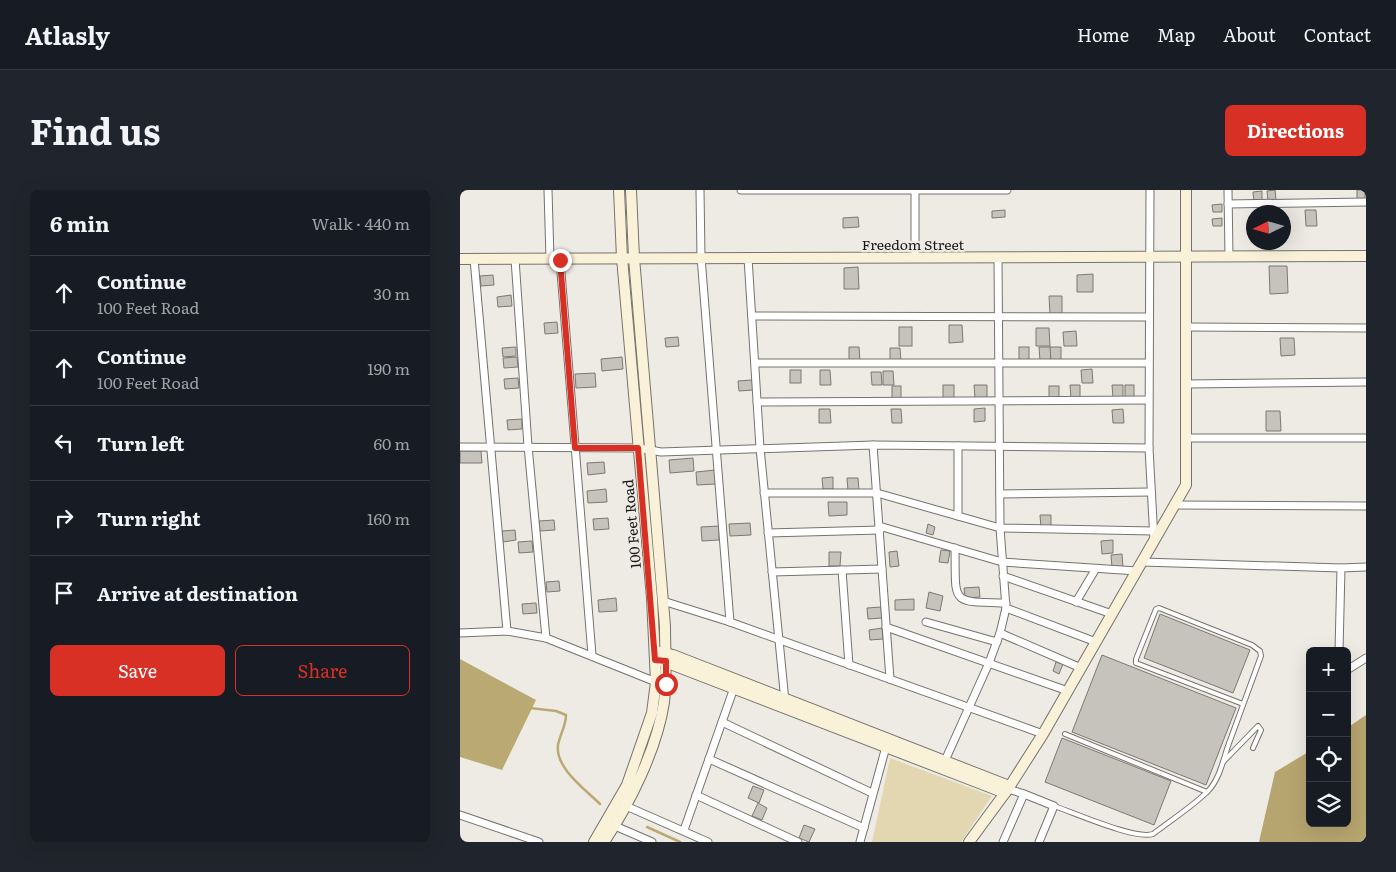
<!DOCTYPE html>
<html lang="en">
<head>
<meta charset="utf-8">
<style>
	:root { --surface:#171b24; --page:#20242c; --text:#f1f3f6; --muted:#9ea1a6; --line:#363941; --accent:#d93025 }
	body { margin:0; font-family:Literata,serif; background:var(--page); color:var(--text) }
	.controls { position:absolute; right:15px; bottom:15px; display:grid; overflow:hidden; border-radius:8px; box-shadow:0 5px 20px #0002 }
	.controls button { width:45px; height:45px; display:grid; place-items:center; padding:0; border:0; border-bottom:1px solid var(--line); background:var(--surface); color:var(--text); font:25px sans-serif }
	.compass { position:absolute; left:786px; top:15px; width:45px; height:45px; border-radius:50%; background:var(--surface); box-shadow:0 5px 20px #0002; rotate:265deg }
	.stop { position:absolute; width:15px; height:15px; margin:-11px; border:4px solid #d93025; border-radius:50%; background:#fff }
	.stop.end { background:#d93025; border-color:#fff; box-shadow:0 1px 5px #0008 }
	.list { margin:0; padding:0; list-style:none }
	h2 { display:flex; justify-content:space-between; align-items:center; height:65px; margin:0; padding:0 20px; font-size:21px }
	h2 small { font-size:16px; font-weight:400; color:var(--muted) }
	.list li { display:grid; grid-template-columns:32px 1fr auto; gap:15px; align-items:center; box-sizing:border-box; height:75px; padding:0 20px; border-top:1px solid var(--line) }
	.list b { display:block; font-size:19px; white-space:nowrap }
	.list p { margin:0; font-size:16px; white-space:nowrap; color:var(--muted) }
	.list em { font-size:16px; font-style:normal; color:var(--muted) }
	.actions { display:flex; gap:10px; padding:15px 20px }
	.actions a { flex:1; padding:11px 0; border:1px solid var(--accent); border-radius:8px; text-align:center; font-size:18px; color:var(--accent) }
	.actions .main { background:var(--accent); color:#fff }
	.icon { flex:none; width:28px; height:28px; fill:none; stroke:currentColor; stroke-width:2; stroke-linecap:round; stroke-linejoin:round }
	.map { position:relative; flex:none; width:906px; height:652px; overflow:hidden; border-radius:8px }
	header { display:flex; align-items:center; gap:30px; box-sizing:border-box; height:70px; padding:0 25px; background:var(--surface); border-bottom:1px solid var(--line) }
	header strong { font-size:24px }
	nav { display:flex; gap:28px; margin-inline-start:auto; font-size:18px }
	.intro { display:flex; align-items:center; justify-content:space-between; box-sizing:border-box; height:120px; padding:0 30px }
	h1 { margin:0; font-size:35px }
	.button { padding:12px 22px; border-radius:8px; background:var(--accent); color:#fff; font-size:18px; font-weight:700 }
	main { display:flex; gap:30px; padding:0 30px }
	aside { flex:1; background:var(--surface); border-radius:8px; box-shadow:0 5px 20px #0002 }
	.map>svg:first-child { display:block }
</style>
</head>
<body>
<header>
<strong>Atlasly</strong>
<nav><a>Home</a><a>Map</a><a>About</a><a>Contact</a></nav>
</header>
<div class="intro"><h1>Find us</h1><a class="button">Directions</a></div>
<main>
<aside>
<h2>6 min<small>Walk · 440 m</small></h2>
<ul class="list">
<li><svg class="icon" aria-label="ahead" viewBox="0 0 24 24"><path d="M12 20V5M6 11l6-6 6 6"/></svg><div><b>Continue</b><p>100 Feet Road</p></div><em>30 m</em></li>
<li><svg class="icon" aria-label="ahead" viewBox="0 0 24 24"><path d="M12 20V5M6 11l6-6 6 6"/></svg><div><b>Continue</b><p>100 Feet Road</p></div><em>190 m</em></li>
<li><svg class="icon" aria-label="left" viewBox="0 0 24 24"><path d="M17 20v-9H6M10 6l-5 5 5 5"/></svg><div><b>Turn left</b></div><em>60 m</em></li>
<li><svg class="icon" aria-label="right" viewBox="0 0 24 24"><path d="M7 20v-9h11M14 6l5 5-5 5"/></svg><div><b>Turn right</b></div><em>160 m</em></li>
<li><svg class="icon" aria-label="arrive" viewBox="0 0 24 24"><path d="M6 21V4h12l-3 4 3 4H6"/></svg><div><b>Arrive at destination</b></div></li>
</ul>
<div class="actions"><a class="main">Save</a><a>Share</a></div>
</aside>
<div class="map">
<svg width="906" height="652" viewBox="0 0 906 652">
	<rect width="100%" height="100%" fill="#eeebe4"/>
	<path fill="#e3d7b2" d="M430,568l102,38 -31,46h-89z"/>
	<path fill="#b7a56f" d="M906,525v127h-107l16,-70 35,-21v72h37v-95z"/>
	<path fill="#bba973" d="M0,469l76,41 -34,70 -42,-13z"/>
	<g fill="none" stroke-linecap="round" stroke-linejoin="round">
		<g stroke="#bba973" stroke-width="2.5">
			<path d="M70,518l26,3 10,4c0,11 -6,19 -8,30 -3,23 27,44 42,59"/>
			<path d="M187,637l33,15"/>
		</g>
	</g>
	<g fill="#c5c3bb" stroke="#7b7972">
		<path d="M815,0l1,10 -8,1 -1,-10z"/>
		<rect x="897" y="0" width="8" height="11"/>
		<path d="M802,1v10l-8,1 -1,-10z"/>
		<path d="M762,14v8h-9l-1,-7z"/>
		<path d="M545,20v7l-13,1v-7z"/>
		<path d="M845,20h11l1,16h-11z"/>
		<path d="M398,27l1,10 -16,1v-10z"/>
		<path d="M762,28v8h-9l-1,-7z"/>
		<path d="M809,76h18l1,27 -18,1z"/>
		<path d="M398,77l1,22h-15v-21z"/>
		<path d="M633,84v18h-16v-17z"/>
		<path d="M33,85l1,10 -13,1 -1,-10z"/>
		<path d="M51,105l1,11 -14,1 -1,-10z"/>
		<path d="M589,106h13v19h-12z"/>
		<path d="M97,132l1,11 -13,1 -1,-11z"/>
		<path d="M489,135h13l1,17 -14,1z"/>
		<rect x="439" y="137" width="13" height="19"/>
		<path d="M576,138h13l1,18h-14z"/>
		<path d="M616,141l1,15h-13l-1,-14z"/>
		<path d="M218,147l1,9 -13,1 -1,-9z"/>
		<path d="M820,148h14l1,17 -14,1z"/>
		<path d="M56,157v9l-13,1 -1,-9z"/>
		<path d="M389,157h10l1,14h-11z"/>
		<rect x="559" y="157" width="10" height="14"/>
		<path d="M579,157h12v14h-11z"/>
		<path d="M590,157h11v14h-10z"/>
		<path d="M430,158h10l1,13h-11z"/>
		<path d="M57,167l1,10 -14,1 -1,-10z"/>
		<path d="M162,167l1,12 -21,2 -1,-12z"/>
		<path d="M632,179l1,14h-11l-1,-13z"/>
		<rect x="330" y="180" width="11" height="13"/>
		<path d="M360,180h10l1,15h-11z"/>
		<path d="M423,181h10l1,14h-11z"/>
		<path d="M411,182h10l1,13h-10z"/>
		<path d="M135,183l1,14 -20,1 -1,-14z"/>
		<path d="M58,188l1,10 -14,1 -1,-10z"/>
		<path d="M292,190l1,10 -14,1 -1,-10z"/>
		<rect x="483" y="195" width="11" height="13"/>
		<path d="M514,195h13v13h-12z"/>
		<path d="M610,195h10v14h-9z"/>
		<path d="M652,195h11v12l-10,1z"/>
		<rect x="665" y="195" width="9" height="12"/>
		<rect x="432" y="196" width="9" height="13"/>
		<rect x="589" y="196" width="10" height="13"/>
		<path d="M525,218v13l-11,1v-13z"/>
		<path d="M359,219h11l1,14h-12z"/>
		<path d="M431,219h10l1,14h-10z"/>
		<path d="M663,219l1,14h-11l-1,-13z"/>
		<path d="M806,221h14l1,20h-15z"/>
		<path d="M62,229v10l-14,1 -1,-10z"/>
		<path d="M0,261h21l1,12h-22z"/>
		<path d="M233,268l1,13 -24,2 -1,-13z"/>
		<path d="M144,272l1,11 -17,2 -1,-12z"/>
		<path d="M255,280l1,14 -19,1 -1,-13z"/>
		<path d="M373,287v12h-10l-1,-11z"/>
		<path d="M387,288h11l1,13h-11z"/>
		<path d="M146,299l1,13 -19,1 -1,-12z"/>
		<path d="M368,312h19v13l-18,1z"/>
		<path d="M580,325h11v12l-10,1z"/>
		<path d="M148,328l1,11 -15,1 -1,-11z"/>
		<path d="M94,330l1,10 -15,1 -1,-10z"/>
		<path d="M290,333l1,12 -21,1 -1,-12z"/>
		<path d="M468,334l7,3 -2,8 -7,-2z"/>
		<path d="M259,336v14l-17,1 -1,-14z"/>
		<path d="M55,340l1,10 -13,2 -1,-11z"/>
		<path d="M653,350v13l-11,1 -1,-13z"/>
		<path d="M72,351l1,11 -14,1 -1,-11z"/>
		<path d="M481,360l9,1 -2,12 -9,-1z"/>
		<path d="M437,361l2,15 -9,1 -1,-15z"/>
		<path d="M369,362h12l-1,14h-11z"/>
		<path d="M662,364l1,13 -11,1 -1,-13z"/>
		<path d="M99,391l1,10 -13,1 -1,-10z"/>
		<path d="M519,397l1,10 -15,1 -1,-10z"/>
		<path d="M469,402l14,4 -3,15 -14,-3z"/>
		<path d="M156,408l1,13 -18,1 -1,-12z"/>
		<path d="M454,409v11h-19v-10z"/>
		<path d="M76,413l1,10 -14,1 -1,-10z"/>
		<path d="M421,417l1,11 -14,1 -1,-11z"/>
		<path d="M700,424l90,36 -17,43 -89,-35z"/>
		<path d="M422,438l1,11 -13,1 -1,-10z"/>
		<path d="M642,465l134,53 -30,77 -134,-53z"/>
		<path d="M596,472l7,2 -4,10 -6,-3z"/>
		<path d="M602,548l109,43 -17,44 -109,-43z"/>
		<path d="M293,596l11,4 -5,13 -11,-5z"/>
		<path d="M298,613l9,5 -5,12 -10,-4z"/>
		<path d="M344,635l11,4 -6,13 -10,-4z"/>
	</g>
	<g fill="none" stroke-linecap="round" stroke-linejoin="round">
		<g stroke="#75736d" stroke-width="6">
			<g id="lane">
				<path d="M605,544l142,58"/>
				<path d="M763,572l35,-36 3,4 -8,18"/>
				<path d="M594,616c21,7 81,34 99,28 18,-14 39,-27 55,-43 11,-11 15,-30 20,-45 11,-30 22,-60 33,-90l-1,-5 -8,-6 -93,-37 -3,1 -20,50v4l107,41"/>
			</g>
		</g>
		<g stroke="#75736d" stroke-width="9">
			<g id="street">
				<path d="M88,0l2,69"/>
				<path d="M240,0l1,67 29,365"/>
				<path d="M281,0h266"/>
				<path d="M455,0v67"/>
				<path d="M768,0l1,66"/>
				<path d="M768,14l138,-2"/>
				<path d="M288,68l12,190 25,253"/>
				<path d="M14,69l33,372"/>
				<path d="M55,69l13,187 18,192"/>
				<path d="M100,70l32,395"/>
				<path d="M292,126l396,1"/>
				<path d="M727,137l179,1"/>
				<path d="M295,173h393"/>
				<path d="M726,194l180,-2"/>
				<path d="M297,212l391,-2"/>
				<path d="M726,248h180"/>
				<path d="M413,255l17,234"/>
				<path d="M498,256v70"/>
				<path d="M0,257l179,1 22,4 212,-7 276,3 5,92"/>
				<path d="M689,258l1,-258"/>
				<path d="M304,303h113l123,35 153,3"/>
				<path d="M540,304l151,-2"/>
				<path d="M714,315l192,1"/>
				<path d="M419,336l123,36 135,9"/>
				<path d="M308,343l112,-3"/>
				<path d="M495,358c1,56 -6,54 51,55"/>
				<path d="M682,372l199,6 -2,83"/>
				<path d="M881,378l25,-1"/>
				<path d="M382,380l7,95"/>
				<path d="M312,382l110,-3"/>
				<path d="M543,386l109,38"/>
				<path d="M203,411l67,21 313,112"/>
				<path d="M616,412l19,-32"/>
				<path d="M546,418l90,34"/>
				<path d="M466,432l71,20"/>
				<path d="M426,437l182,64"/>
				<path d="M0,443l47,-2 39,7 110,44"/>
				<path d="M540,443l81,35"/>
				<path d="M887,480l19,-12"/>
				<path d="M262,532l150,71"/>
				<path d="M249,569l155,69"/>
				<path d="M483,575l46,-102 11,-30 6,-25 -6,-80 -2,-270"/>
				<path d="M564,604l30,12 -15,36"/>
				<path d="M236,605l102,47"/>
				<path d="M166,616l82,36"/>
				<path d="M0,625l79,27"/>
				<path d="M155,636l37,16"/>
				<path d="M224,640l51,-145"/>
				<path d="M400,652l27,-99"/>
				<path d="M543,652l21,-48 -16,-5"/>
			</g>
		</g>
		<g stroke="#75736d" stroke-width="12">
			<g id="secondary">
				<path d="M0,69l906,-3"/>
				<path d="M200,462l13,3 336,131"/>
				<path d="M200,470l345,133"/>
				<path d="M134,652l33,-57 25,-72 4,-31 -4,-84 -30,-340 -3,-68"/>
				<path d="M144,652c26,-39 53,-93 60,-140 3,-25 1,-51 1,-76l-31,-368 -3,-68"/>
				<path d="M509,652l39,-53 35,-55 143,-249v-295"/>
			</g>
		</g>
		<use href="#lane" stroke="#fff" stroke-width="4"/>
		<use href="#street" stroke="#fff" stroke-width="7"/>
		<use href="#secondary" stroke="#f9f1d8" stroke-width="10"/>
	</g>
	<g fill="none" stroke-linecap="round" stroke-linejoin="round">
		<path stroke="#d93025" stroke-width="6" d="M100,70l15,188h63l17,212 11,1v23"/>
	</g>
	<g text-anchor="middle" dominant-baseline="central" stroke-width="4.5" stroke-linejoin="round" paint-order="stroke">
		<g font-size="14" fill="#191816" stroke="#eeebe4">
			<text x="453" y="54">Freedom Street</text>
			<text transform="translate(171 334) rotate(-95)">100 Feet Road</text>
		</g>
	</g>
</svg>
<div class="controls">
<button>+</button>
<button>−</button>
<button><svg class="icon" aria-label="locate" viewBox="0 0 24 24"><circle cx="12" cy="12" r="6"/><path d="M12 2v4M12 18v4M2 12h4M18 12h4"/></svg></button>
<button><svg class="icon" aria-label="layers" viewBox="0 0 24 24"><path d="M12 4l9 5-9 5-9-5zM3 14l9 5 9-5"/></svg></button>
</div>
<svg class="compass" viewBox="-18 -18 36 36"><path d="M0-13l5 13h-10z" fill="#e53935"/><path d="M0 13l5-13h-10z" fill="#9ea1a6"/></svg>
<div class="stop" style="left:206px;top:494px"></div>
<div class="stop end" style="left:100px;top:70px"></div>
</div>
</main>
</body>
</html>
